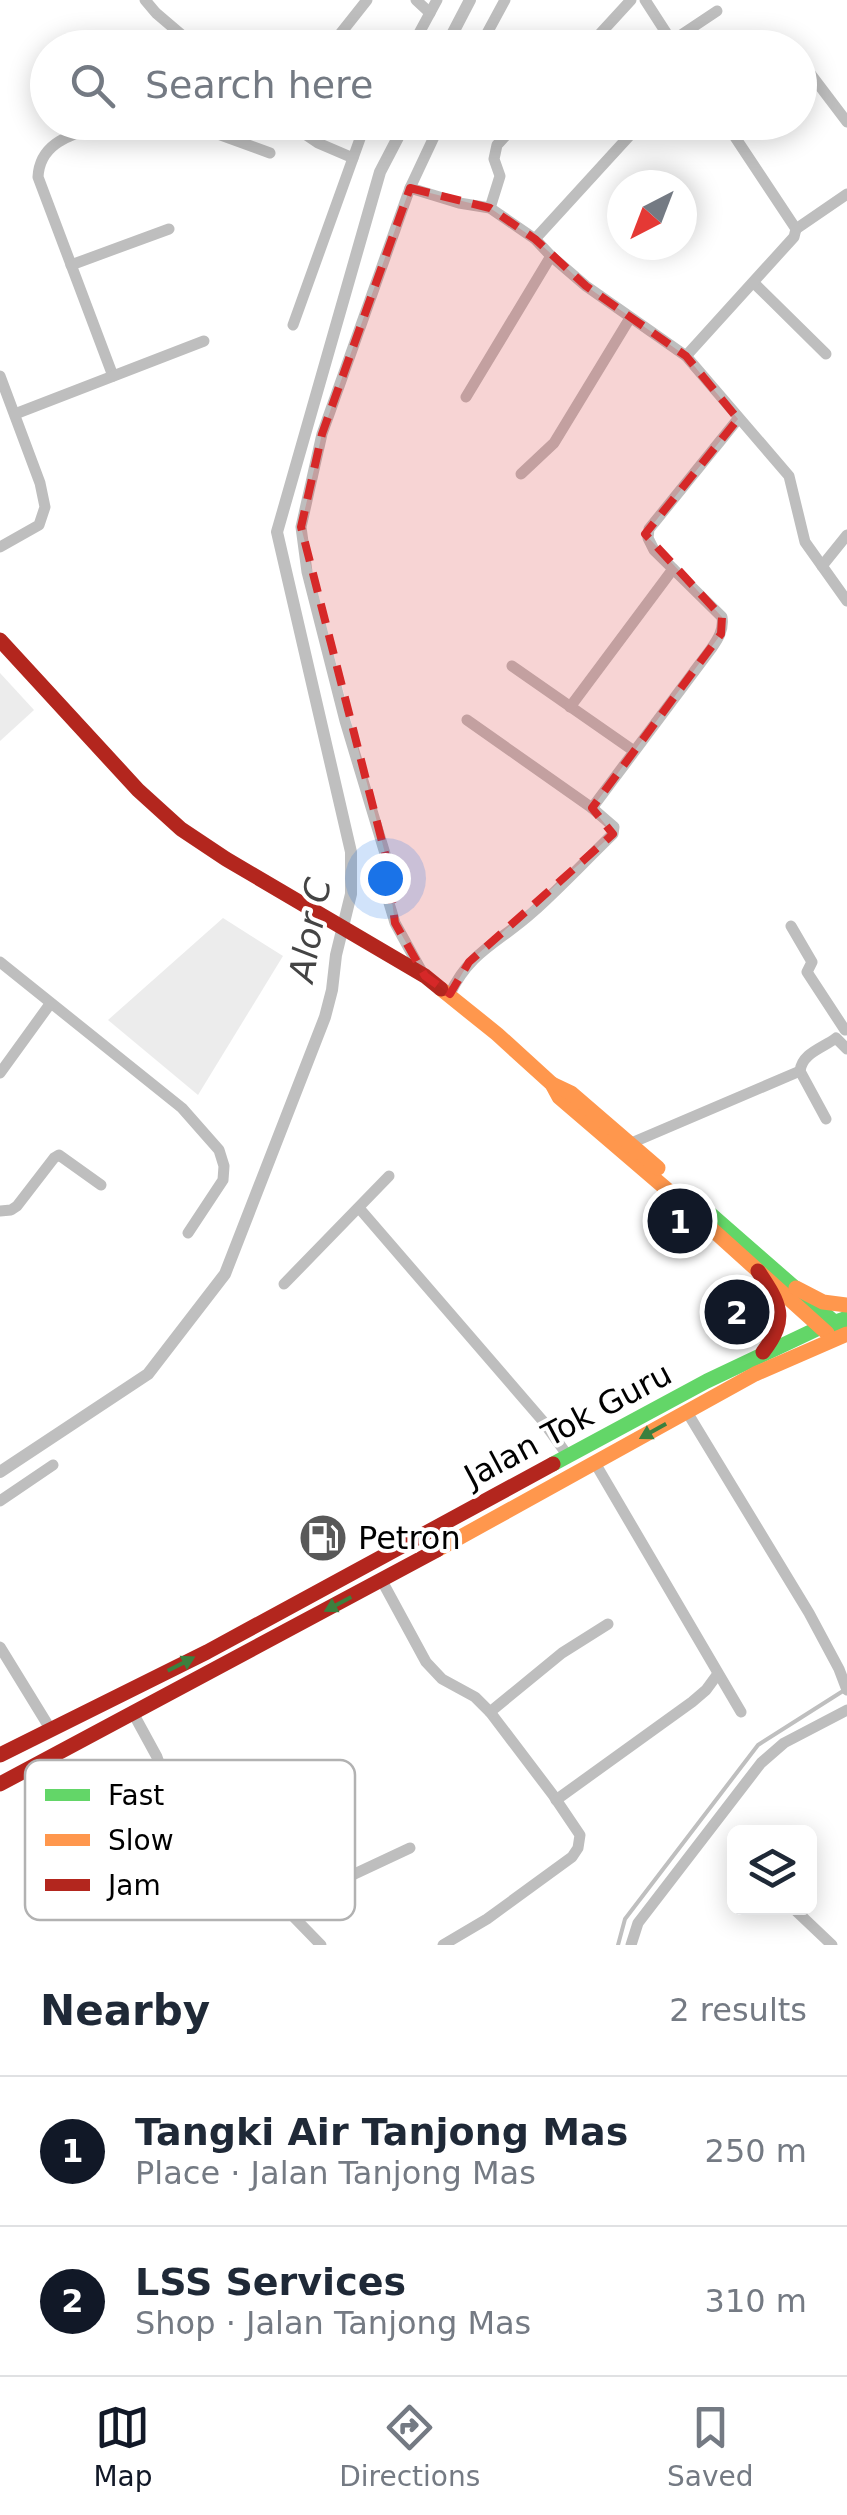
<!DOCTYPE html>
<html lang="en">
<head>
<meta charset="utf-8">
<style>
	:root { --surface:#fff; --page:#f6f6f7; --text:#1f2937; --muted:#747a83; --line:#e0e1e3; --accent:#111827 }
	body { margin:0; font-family:"DejaVu Sans",sans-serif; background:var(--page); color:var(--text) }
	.controls { position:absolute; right:30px; bottom:30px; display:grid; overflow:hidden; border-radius:15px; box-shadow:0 5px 25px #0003 }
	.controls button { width:90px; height:90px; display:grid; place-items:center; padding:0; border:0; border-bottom:2px solid var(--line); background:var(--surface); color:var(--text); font:50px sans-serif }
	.compass { position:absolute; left:607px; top:170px; width:90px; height:90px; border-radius:50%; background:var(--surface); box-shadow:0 5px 25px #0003; rotate:222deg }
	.you { position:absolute; left:385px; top:878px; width:35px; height:35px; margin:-25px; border:8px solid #fff; border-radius:50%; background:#1a73e8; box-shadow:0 0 0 15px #1a73e833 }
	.badge { display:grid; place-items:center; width:65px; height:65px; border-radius:50%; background:var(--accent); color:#fff; font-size:32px; font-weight:700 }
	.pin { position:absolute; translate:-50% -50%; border:5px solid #fff; box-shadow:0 2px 10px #0006 }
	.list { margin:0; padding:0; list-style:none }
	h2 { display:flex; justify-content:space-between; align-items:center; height:130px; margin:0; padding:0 40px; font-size:42px }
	h2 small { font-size:32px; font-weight:400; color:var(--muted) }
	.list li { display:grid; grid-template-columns:65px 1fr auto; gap:30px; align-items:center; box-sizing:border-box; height:150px; padding:0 40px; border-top:2px solid var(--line) }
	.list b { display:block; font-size:38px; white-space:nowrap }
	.list p { margin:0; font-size:32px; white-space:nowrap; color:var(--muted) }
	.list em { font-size:32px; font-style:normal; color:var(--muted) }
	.icon { flex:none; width:55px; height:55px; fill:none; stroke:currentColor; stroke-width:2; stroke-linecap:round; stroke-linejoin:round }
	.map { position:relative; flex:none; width:847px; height:1945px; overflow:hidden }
	.search { position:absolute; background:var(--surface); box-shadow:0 5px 25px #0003; left:30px; right:30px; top:30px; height:110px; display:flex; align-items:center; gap:25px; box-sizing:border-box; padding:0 35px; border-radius:55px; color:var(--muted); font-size:38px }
	.sheet { height:430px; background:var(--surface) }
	nav { display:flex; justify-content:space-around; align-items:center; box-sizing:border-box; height:140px; border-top:2px solid var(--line); background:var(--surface); font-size:28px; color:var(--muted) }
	nav a { display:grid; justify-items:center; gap:5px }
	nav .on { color:var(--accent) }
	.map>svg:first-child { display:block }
</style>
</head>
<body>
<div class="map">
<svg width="847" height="1945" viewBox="0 0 847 1945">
	<rect width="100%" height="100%" fill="#fff"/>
	<g fill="#ececec">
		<path d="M0,673l34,37 -34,31z"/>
		<path d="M223,918l60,38 -85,139 -90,-75z"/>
	</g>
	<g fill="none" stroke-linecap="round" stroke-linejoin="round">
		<path stroke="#bfbfbf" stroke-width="4" d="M618,1945l7,-26 133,-174 85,-54"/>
		<g stroke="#bfbfbf" stroke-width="12">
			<path d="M445,48l25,-48"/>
			<path d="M0,1472l148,-98 77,-100 100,-257 7,-27 4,-35 15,-61v-42l-74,-320 103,-360 26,-50"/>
		</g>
		<g stroke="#bebebe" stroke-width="11">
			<path d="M145,0l11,13 41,35"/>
			<path d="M416,0l14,13"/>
			<path d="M645,0l31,48"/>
			<path d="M672,41l45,-30"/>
			<path d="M329,48l38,-48"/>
			<path d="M411,48l26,-48"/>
			<path d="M479,48l26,-48"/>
			<path d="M587,48l44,-48"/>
			<path d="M800,60l47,62"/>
			<path d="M107,122c-30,12 -67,17 -69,55l75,199"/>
			<path d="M185,122l85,31"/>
			<path d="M287,122l31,21 35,15"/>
			<path d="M410,188l49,15 31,5 45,31 16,17 35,30 100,70 103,120 16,66 42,59"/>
			<path d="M490,208l10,-32 -6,-17 3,-14 21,-23"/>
			<path d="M796,229l51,-35"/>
			<path d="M535,239l107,-117"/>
			<path d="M71,265l98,-36"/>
			<path d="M754,283l72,71"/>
			<path d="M293,325l73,-203"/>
			<path d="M686,356l108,-119 2,-8 -71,-107"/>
			<path d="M0,376l40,107 5,24 -6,18 -39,22"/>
			<path d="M466,397l85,-141"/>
			<path d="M15,414l189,-73"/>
			<path d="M521,474l33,-31 76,-125"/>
			<path d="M822,566l25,-31"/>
			<path d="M512,666l122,85"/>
			<path d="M570,707l103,-138"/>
			<path d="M592,808l119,-159c7,-10 13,-19 11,-32l-68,-67 -6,-12 1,-9 89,-110"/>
			<path d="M791,926l21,36 -5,10 38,58"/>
			<path d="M0,962l182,146 37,42 5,16 -1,14 -35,53"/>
			<path d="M422,972l-27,-49 -6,-20 -3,-46 -41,-136 -38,-149 -6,-45 21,-93 88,-246 31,-66"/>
			<path d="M450,994c20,-43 50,-52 83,-82 28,-25 53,-52 80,-78l1,-7 -22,-19 -125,-88"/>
			<path d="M0,1073l50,-69"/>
			<path d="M826,1119l-26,-48c2,-18 23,-23 36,-33l11,11"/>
			<path d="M629,1144l171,-73"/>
			<path d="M359,1208l183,212 26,36"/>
			<path d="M0,1211l11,-1 6,-4 37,-48 5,-3 42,30"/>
			<path d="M284,1284l105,-108"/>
			<path d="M687,1412l122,201 30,56 8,21"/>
			<path d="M595,1463l146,249"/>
			<path d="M0,1501l53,-36"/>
			<path d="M382,1581l44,81 16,17 33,18 15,15 63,83 27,40 -2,13 -6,9 -85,62 -44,26"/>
			<path d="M0,1647l51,83"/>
			<path d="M490,1712l72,-59 46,-29"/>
			<path d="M133,1713l24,44 17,49 10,18 16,16 84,67 37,38"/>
			<path d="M556,1800l136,-98 14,-12 11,-15"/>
			<path d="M284,1907l126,-59"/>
			<path d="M793,1908l39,37"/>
			<path d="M631,1945l7,-22 123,-160 23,-20 63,-33"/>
		</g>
		<g stroke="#63d668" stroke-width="15">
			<path d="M701,1206l141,123"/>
			<path d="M553,1464l154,-83 114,-54 26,-9"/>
		</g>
		<g stroke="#ff974d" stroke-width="15">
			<path d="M441,989l56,45 55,50 7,13 126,108 142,128"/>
			<path d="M552,1084l19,9 87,75"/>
			<path d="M796,1288l27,14 24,3"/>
			<path d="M437,1550l318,-176 92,-40"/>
		</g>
		<g stroke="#b3261e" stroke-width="15">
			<path d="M0,640l138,150 43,39 45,30 199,117 16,13"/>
			<path d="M758,1271c22,33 31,47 5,81"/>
			<path d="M0,1755l207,-103 346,-188"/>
			<path d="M0,1784l437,-234"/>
		</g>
	</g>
	<defs><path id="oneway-solid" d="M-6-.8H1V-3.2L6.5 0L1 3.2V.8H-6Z" transform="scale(2.5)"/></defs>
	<g fill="#3b803e">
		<use href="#oneway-solid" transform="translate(653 1431) rotate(151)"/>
		<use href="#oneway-solid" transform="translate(338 1604) rotate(152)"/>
		<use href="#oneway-solid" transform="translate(181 1664) rotate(-27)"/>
	</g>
	<path fill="#d62828" fill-opacity="0.2" stroke="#d62828" stroke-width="8" stroke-dasharray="20 12" stroke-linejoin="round" d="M410,188l80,20 45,31 51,47 100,70 52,63 -93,115 77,83 -1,17 -129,174 21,26 -144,128 -19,32 -25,-18 -30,-53 -9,-66 -85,-330 21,-93z"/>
	<defs>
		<g id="fuel-disc" transform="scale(2.5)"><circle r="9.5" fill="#595959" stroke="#fff"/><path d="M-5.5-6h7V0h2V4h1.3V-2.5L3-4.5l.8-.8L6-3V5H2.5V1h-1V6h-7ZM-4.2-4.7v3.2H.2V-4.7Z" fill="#fff"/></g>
	</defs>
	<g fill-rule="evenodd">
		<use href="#fuel-disc" x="323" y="1538"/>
	</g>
	<g text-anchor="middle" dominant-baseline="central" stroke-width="8" stroke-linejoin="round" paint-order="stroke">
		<g font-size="32" fill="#000" stroke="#fff">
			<text transform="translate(568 1425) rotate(-28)">Jalan Tok Guru</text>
		</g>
		<g font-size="32" fill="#000" stroke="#fff" text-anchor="start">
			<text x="358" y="1538">Petron</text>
		</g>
		<g font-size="35" font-style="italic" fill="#444" stroke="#fff">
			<text transform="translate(310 930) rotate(-80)">Alor C</text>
		</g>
	</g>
	<rect x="25" y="1760" width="330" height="160" rx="15" fill="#fff" stroke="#b2b2b2" stroke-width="2.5"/>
	<rect x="45" y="1789" width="45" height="12" fill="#63d668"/>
	<rect x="45" y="1834" width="45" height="12" fill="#ff974d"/>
	<rect x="45" y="1879" width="45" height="12" fill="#b3261e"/>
	<g font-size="28" fill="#000">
		<text x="108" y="1805">Fast</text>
		<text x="108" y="1850">Slow</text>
		<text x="108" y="1895">Jam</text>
	</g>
</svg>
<div class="controls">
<button><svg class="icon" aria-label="layers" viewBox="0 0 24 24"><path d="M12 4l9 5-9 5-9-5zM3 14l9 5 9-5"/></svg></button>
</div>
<svg class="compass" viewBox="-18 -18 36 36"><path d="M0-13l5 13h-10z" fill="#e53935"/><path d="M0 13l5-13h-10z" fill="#747a83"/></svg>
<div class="you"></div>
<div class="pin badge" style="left:680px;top:1221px">1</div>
<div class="pin badge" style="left:737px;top:1312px">2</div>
<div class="search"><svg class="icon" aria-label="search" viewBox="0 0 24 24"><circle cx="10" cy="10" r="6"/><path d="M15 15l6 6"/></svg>Search here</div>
</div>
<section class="sheet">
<h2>Nearby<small>2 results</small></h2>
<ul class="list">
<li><span class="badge">1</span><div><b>Tangki Air Tanjong Mas</b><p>Place · Jalan Tanjong Mas</p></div><em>250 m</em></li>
<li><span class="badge">2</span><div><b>LSS Services</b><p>Shop · Jalan Tanjong Mas</p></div><em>310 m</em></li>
</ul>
</section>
<nav>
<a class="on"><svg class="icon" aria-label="map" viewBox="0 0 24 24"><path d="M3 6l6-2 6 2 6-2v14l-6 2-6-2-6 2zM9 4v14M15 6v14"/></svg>Map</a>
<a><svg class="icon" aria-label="directions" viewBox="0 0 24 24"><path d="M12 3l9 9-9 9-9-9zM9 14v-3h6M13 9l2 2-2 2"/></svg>Directions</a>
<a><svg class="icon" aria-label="saved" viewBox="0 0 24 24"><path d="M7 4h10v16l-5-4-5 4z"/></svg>Saved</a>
</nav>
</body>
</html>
